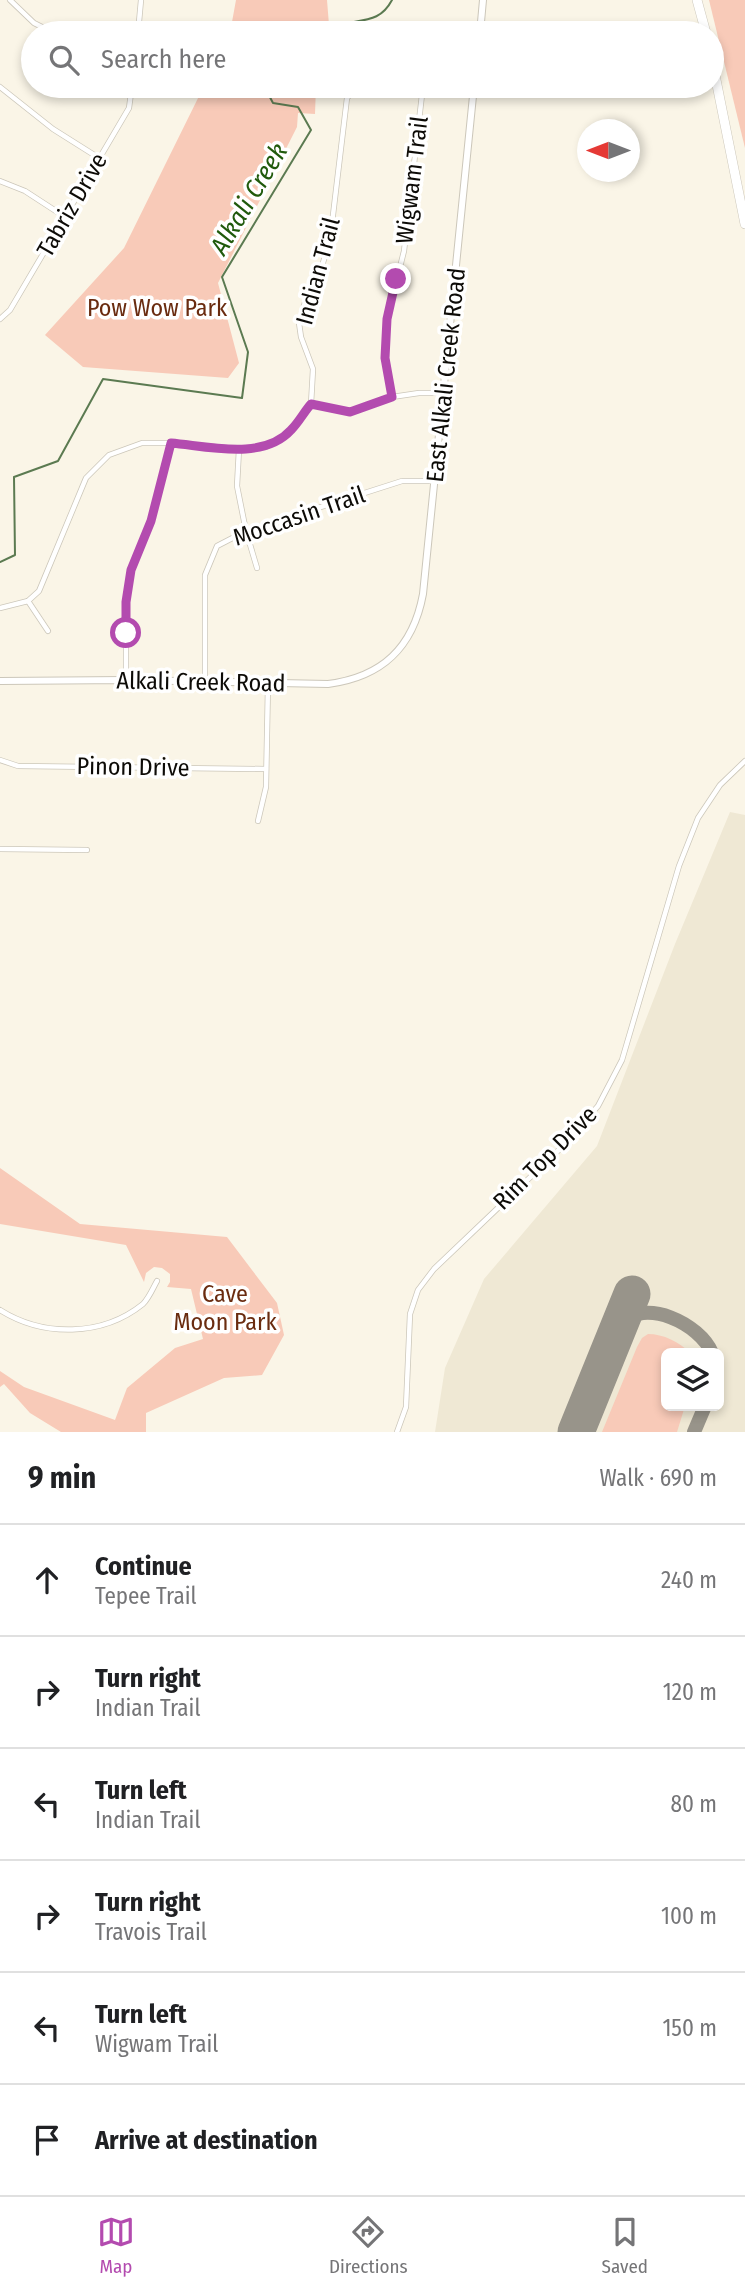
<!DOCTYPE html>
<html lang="en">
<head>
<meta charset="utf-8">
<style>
	:root { --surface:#fff; --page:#f2f2f2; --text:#202124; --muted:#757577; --line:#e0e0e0; --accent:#b34baf }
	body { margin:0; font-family:"Fira Sans Condensed",sans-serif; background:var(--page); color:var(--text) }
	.controls { position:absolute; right:21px; bottom:21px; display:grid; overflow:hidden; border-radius:10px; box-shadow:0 4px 10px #0003 }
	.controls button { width:63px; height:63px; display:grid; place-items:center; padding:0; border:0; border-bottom:2px solid var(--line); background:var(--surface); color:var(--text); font:35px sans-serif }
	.compass { position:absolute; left:577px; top:119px; width:63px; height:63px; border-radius:50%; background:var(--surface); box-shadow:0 4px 10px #0003; rotate:270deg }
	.stop { position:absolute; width:21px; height:21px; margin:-16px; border:5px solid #b34baf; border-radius:50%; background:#fff }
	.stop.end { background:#b34baf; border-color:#fff; box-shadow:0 2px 7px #0008 }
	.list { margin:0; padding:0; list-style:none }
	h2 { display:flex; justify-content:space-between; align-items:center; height:91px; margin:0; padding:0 28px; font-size:30px }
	h2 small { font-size:23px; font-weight:400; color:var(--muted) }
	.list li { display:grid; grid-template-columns:46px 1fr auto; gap:21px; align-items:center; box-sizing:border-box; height:112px; padding:0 28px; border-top:2px solid var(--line) }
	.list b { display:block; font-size:26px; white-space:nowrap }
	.list p { margin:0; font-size:23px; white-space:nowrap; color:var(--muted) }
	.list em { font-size:23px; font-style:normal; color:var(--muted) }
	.icon { flex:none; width:38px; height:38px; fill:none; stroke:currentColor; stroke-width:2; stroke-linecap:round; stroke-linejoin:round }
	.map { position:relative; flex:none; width:745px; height:1432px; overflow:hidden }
	.search { position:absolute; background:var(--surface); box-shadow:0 4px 10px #0003; left:21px; right:21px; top:21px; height:77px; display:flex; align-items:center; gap:18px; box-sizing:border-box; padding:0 24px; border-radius:38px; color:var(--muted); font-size:26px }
	.sheet { height:763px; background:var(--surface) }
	nav { display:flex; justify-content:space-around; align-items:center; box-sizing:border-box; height:98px; border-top:2px solid var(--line); background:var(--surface); font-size:19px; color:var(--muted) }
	nav a { display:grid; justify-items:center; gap:4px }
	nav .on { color:var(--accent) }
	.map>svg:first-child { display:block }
</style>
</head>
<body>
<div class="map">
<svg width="745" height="1432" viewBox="0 0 745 1432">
	<rect width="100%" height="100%" fill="#faf5e7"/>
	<path fill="#efe8d4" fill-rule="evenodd" d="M730,812l15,3v617h-310l10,-64 39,-89 113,-133 78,-202zM666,1353h53v53h-53z"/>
	<g fill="#f8cab8">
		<path d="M236,0h91l2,25h30l3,8h-132z"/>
		<path d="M709,0h36v148z"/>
		<path d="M204,86h112l-1,28 -17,-1 -1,14 -79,156 21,80 -11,15 -145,-11 -38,-32 79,-87z"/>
		<path d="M0,1168l80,56 147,13 50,66 7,32 -22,40 -38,3 -78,35v19h-85l-31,-19 -26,-29 -4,3v-16l24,16 91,33 12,-32 48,-40 28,-9 -12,-50 -24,-2 3,-5v-8l-8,-6 -8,-1 -8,6 -2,9 -18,-37 -126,-21z"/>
		<path d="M648,1334c15,0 32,8 42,19h-24v53h19l-8,26h-75l35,-85 5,-9z"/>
	</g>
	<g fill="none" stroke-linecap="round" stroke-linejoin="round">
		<g stroke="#5b7a51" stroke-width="2">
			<path d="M320,33c11,-4 22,-9 34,-11 18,-3 29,-5 38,-22"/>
			<path d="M0,562l15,-7 -1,-78 44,-16 45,-82 139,19 6,-46 -26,-75 89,-147 -13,-23 -25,-4 -9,-17"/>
		</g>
		<g stroke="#98948a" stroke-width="14">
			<path d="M620,1324c25,-27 80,0 92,29"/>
			<path d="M694,1432l11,-26"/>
		</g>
		<path stroke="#98948a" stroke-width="37" d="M576,1432l56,-138"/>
		<g stroke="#ccc7ba" stroke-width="6">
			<g id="street">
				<path d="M10,0l24,23 20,10"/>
				<path d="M138,33l3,-33"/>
				<path d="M446,86l27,5"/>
				<path d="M0,87l53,42 46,29"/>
				<path d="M0,181l25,10 40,26"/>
				<path d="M0,319l10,-9 119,-202 3,-22"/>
				<path d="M392,397l-7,-39 2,-39 17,-68 19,-165"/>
				<path d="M311,404l39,8 42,-15 27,-4h26"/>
				<path d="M239,449l-2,37 9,45 11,37"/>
				<path d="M28,601l20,30"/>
				<path d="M0,608l28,-7 11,-10 47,-113 23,-23 33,-12h29l68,6 27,-2 24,-15 21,-28 2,-35 -12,-32 -2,-14 6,-21 12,-20 13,-42 17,-142 12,-12"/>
				<path d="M126,680v-78l5,-32 20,-49 20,-78"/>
				<path d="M205,682v-107l12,-29 29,-15 156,-50h33"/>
				<path d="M0,760l18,6 248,3"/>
				<path d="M258,821l8,-34 2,-103"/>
				<path d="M0,849l87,1"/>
				<path d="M0,1310c43,27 102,27 143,-6 6,-6 10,-16 14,-23"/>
				<path d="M397,1432l9,-25 4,-93 8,-24 16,-21 130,-124 34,-39 24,-46 57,-194 19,-48 22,-33 25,-24"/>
			</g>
		</g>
		<g stroke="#ccc7ba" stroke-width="8">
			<g id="secondary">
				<path d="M480,33l3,-33"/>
				<path d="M0,681l126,-1 202,4c54,-7 85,-36 95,-90l51,-508"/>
			</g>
		</g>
		<g stroke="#ccc7ba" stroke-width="10">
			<g id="highway">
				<path d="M697,0l9,33"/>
				<path d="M712,60l33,164"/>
			</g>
		</g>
		<use href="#street" stroke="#fff" stroke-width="4.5"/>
		<use href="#secondary" stroke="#fff" stroke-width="6"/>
		<use href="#highway" stroke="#fff" stroke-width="9"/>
	</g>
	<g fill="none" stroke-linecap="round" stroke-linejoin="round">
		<path stroke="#b34baf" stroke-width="9" d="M126,633v-31l5,-32 20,-49 20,-78c36,3 92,18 120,-13 8,-8 13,-18 20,-26l39,8 42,-15 -7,-39 2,-39 9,-40"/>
	</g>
	<g text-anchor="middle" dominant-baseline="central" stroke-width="7" stroke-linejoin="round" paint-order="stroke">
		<g font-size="24" fill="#0d0b07" stroke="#fff">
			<text transform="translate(412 180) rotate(-83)">Wigwam Trail</text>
			<text transform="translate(72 205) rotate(-60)">Tabriz Drive</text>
			<text transform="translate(318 271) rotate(-75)">Indian Trail</text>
			<text transform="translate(446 375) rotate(-84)">East Alkali Creek Road</text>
			<text transform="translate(299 516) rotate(-19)">Moccasin Trail</text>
			<text transform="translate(201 682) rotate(1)">Alkali Creek Road</text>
			<text transform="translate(133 767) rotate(1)">Pinon Drive</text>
			<text transform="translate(545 1158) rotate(-45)">Rim Top Drive</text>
		</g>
		<g font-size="24" fill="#6a2c10" stroke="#fff">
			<text x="157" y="308">Pow Wow Park</text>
			<text x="225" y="1294">Cave<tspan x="225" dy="28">Moon Park</tspan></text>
		</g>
		<g font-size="26" font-style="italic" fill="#205a0c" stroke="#fff">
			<text transform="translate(249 199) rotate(-59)">Alkali Creek</text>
		</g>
	</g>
</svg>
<div class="controls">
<button><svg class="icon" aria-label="layers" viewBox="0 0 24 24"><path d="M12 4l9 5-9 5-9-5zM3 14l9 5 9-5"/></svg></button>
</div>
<svg class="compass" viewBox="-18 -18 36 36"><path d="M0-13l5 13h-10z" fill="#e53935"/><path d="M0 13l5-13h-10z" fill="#757577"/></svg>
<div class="stop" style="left:126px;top:633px"></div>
<div class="stop end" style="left:396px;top:279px"></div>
<div class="search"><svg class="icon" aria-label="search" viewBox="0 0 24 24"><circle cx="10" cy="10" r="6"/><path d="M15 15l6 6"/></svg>Search here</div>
</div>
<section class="sheet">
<h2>9 min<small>Walk · 690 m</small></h2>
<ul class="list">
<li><svg class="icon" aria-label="ahead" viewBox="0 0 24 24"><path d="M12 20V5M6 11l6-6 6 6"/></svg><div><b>Continue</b><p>Tepee Trail</p></div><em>240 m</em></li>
<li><svg class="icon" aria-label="right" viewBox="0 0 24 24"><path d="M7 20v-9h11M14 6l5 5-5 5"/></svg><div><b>Turn right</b><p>Indian Trail</p></div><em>120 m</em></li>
<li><svg class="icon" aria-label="left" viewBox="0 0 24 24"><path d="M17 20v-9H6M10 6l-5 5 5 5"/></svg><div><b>Turn left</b><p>Indian Trail</p></div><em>80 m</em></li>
<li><svg class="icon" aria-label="right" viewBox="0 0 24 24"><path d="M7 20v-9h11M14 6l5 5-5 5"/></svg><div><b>Turn right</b><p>Travois Trail</p></div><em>100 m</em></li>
<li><svg class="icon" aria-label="left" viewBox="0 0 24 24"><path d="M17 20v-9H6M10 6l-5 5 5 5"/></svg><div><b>Turn left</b><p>Wigwam Trail</p></div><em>150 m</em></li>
<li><svg class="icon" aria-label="arrive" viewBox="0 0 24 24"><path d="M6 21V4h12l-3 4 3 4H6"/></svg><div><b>Arrive at destination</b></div></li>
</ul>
</section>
<nav>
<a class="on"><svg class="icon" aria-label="map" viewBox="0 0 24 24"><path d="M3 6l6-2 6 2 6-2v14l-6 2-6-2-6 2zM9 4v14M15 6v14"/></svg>Map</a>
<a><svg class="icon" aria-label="directions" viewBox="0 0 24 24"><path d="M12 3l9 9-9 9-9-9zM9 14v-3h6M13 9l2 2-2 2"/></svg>Directions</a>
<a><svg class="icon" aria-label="saved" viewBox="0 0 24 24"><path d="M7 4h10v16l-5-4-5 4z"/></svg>Saved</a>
</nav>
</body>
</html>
